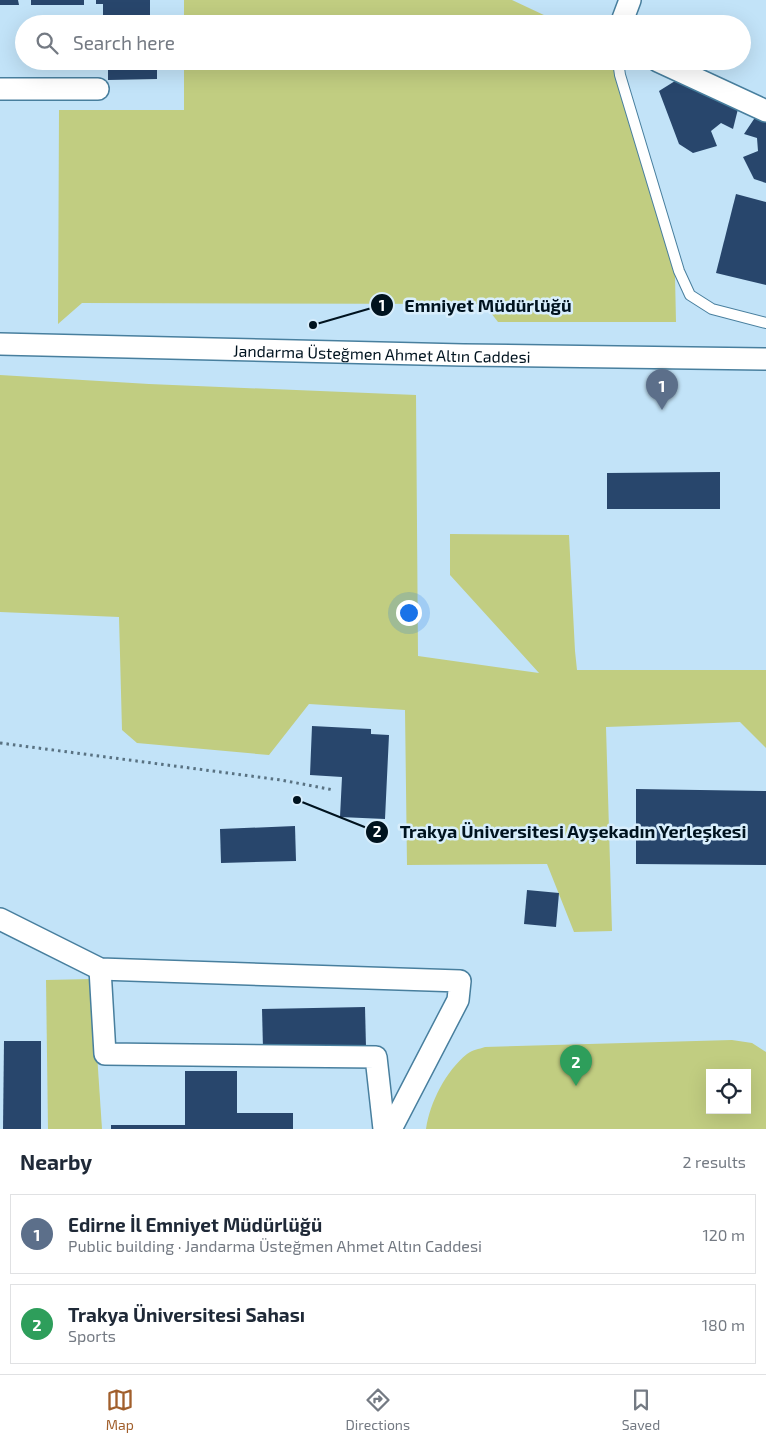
<!DOCTYPE html>
<html lang="en">
<head>
<meta charset="utf-8">
<style>
	:root { --surface:#fff; --page:#f2f2f3; --text:#1f2937; --muted:#747a83; --line:#e0e1e3; --accent:#a15f2c }
	body { margin:0; font-family:"Exo 2",sans-serif; background:var(--page); color:var(--text) }
	.controls { position:absolute; right:15px; bottom:15px; display:grid; overflow:hidden; border-radius:0px; box-shadow:0 5px 20px #0002 }
	.controls button { width:45px; height:45px; display:grid; place-items:center; padding:0; border:0; border-bottom:1px solid var(--line); background:var(--surface); color:var(--text); font:25px sans-serif }
	.you { position:absolute; left:408px; top:612px; width:18px; height:18px; margin:-12px; border:4px solid #fff; border-radius:50%; background:#1a73e8; box-shadow:0 0 0 8px #1a73e833 }
	.badge { display:grid; place-items:center; width:32px; height:32px; border-radius:50%; background:var(--accent); color:#fff; font-size:16px; font-weight:700 }
	.pin { position:absolute; translate:-50% -41px; filter:drop-shadow(0 1px 2px #0008) }
	.pin::after { content:''; position:absolute; top:26px; width:18px; height:15px; background:inherit; clip-path:polygon(0 0,100% 0,50% 100%) }
	.list { margin:0; padding:0; list-style:none }
	h2 { display:flex; justify-content:space-between; align-items:center; height:65px; margin:0; padding:0 20px; font-size:21px }
	h2 small { font-size:16px; font-weight:400; color:var(--muted) }
	.list li { display:grid; grid-template-columns:32px 1fr auto; gap:15px; align-items:center; box-sizing:border-box; height:80px; margin:0 10px 10px; padding:0 10px; border:1px solid var(--line); border-radius:0px }
	.list b { display:block; font-size:19px; white-space:nowrap }
	.list p { margin:0; font-size:16px; white-space:nowrap; color:var(--muted) }
	.list em { font-size:16px; font-style:normal; color:var(--muted) }
	.icon { flex:none; width:28px; height:28px; fill:none; stroke:currentColor; stroke-width:2; stroke-linecap:round; stroke-linejoin:round }
	.map { position:relative; flex:none; width:766px; height:1129px; overflow:hidden }
	.search { position:absolute; background:var(--surface); box-shadow:0 5px 20px #0002; left:15px; right:15px; top:15px; height:55px; display:flex; align-items:center; gap:12px; box-sizing:border-box; padding:0 18px; border-radius:28px; color:var(--muted); font-size:19px }
	.sheet { height:245px; background:var(--surface) }
	nav { display:flex; justify-content:space-around; align-items:center; box-sizing:border-box; height:70px; border-top:1px solid var(--line); background:var(--surface); font-size:14px; color:var(--muted) }
	nav a { display:grid; justify-items:center; gap:2px }
	nav .on { color:var(--accent) }
	.map>svg:first-child { display:block }
</style>
</head>
<body>
<div class="map">
<svg width="766" height="1129" viewBox="0 0 766 1129">
	<rect width="100%" height="100%" fill="#c2e3f8"/>
	<g fill="#c1cd81" fill-rule="evenodd">
		<path d="M184,0h328l51,24h-379z"/>
		<path d="M184,61h428l63,215 1,46h-178l-14,-18 -402,-1 -24,21 1,-214h125z"/>
		<path d="M0,375l149,9 267,11 2,261 121,17 -89,-98v-41l119,1 6,116 2,19h189v78l-26,-26 -134,5 6,204 -38,1 -27,-68 -140,1 -2,-155 -96,-6 -40,51 -132,-12 -15,-13 -3,-113 -119,-5z"/>
		<path d="M92,979l10,150h-54l-2,-149z"/>
		<path d="M732,1040l20,3 14,9v77h-340c4,-27 20,-58 41,-75 5,-4 12,-5 18,-7zM710,1073h37v37h-37z"/>
	</g>
	<g fill="#28466c">
		<path d="M0,0h18l1,5h-19z"/>
		<rect x="31" y="0" width="53" height="5"/>
		<path d="M96,0h54v24h-54v-2h7v-18h-7z"/>
		<path d="M108,61h49v18l-49,1z"/>
		<path d="M675,81l63,28 -5,20 -12,-6 -10,8 6,15 -24,7 -14,-9 -20,-53z"/>
		<path d="M756,116l10,5v62l-12,-4 -11,-22 15,-6 -1,-13 -13,-4z"/>
		<path d="M736,194l30,8v83l-50,-12z"/>
		<path d="M720,472v37h-113v-36z"/>
		<path d="M312,726l59,3v5l18,1 -4,84 -45,-2 2,-40 -32,-2z"/>
		<path d="M636,789l130,2v74l-130,-1z"/>
		<path d="M295,826l1,35 -75,2 -1,-34z"/>
		<path d="M527,890l32,3 -3,34 -32,-3z"/>
		<path d="M365,1007l1,40 -103,2 -1,-40z"/>
		<path d="M4,1041h37v88h-38z"/>
		<path d="M185,1071h52v42h56v16h-182v-4h74z"/>
	</g>
	<g fill="none" stroke-linecap="round" stroke-linejoin="round">
		<g stroke="#487f9e" stroke-width="12">
			<path id="lane" d="M618,61l2,14 59,196 11,24 22,14 54,14"/>
		</g>
		<g stroke="#487f9e" stroke-width="24">
			<g id="street">
				<path d="M621,24l9,-24"/>
				<path d="M658,61l108,50"/>
				<path d="M0,89h98"/>
				<path id="s1" d="M0,344l463,11 303,4"/>
				<path d="M0,919l100,50 360,12 -2,19 -67,129"/>
				<path d="M100,969l5,85 271,3 8,72"/>
			</g>
		</g>
		<path stroke="#597282" stroke-width="3" stroke-dasharray="2.5 4" stroke-linecap="butt" d="M0,743l281,37 53,10"/>
		<use href="#lane" stroke="#fff" stroke-width="10"/>
		<use href="#street" stroke="#fff" stroke-width="21"/>
	</g>
	<g text-anchor="middle" dominant-baseline="central" stroke-width="5" stroke-linejoin="round" paint-order="stroke">
		<g font-size="16" fill="#00131f" stroke="#d8eefc">
			<text stroke="none"><textPath href="#s1" startOffset="382">Jandarma Üsteğmen Ahmet Altın Caddesi</textPath></text>
		</g>
	</g>
	<path fill="none" stroke="#00131f" stroke-width="2" d="M313 325L382 305M297 800L377 832"/>
	<g fill="#00131f" stroke="#d8eefc" stroke-width="2">
		<circle cx="313" cy="325" r="5"/>
		<circle cx="297" cy="800" r="5"/>
		<circle cx="382" cy="305" r="12"/>
		<circle cx="377" cy="832" r="12"/>
	</g>
	<g font-size="15" text-anchor="middle" font-weight="bold" fill="#fff">
		<text x="382" y="311">1</text>
		<text x="377" y="837">2</text>
	</g>
	<g font-size="18" text-anchor="middle" font-weight="bold" fill="#00131f" stroke="#d8eefc" stroke-width="5" stroke-linejoin="round" paint-order="stroke">
		<text x="488" y="312">Emniyet Müdürlüğü</text>
		<text x="573" y="838">Trakya Üniversitesi Ayşekadın Yerleşkesi</text>
	</g>
</svg>
<div class="controls">
<button><svg class="icon" aria-label="locate" viewBox="0 0 24 24"><circle cx="12" cy="12" r="6"/><path d="M12 2v4M12 18v4M2 12h4M18 12h4"/></svg></button>
</div>
<div class="you"></div>
<div class="pin badge" style="left:662px;top:410px;background:#5c6f8a">1</div>
<div class="pin badge" style="left:576px;top:1086px;background:#2e9e5b">2</div>
<div class="search"><svg class="icon" aria-label="search" viewBox="0 0 24 24"><circle cx="10" cy="10" r="6"/><path d="M15 15l6 6"/></svg>Search here</div>
</div>
<section class="sheet">
<h2>Nearby<small>2 results</small></h2>
<ul class="list">
<li><span class="badge" style="background:#5c6f8a">1</span><div><b>Edirne İl Emniyet Müdürlüğü</b><p>Public building · Jandarma Üsteğmen Ahmet Altın Caddesi</p></div><em>120 m</em></li>
<li><span class="badge" style="background:#2e9e5b">2</span><div><b>Trakya Üniversitesi Sahası</b><p>Sports</p></div><em>180 m</em></li>
</ul>
</section>
<nav>
<a class="on"><svg class="icon" aria-label="map" viewBox="0 0 24 24"><path d="M3 6l6-2 6 2 6-2v14l-6 2-6-2-6 2zM9 4v14M15 6v14"/></svg>Map</a>
<a><svg class="icon" aria-label="directions" viewBox="0 0 24 24"><path d="M12 3l9 9-9 9-9-9zM9 14v-3h6M13 9l2 2-2 2"/></svg>Directions</a>
<a><svg class="icon" aria-label="saved" viewBox="0 0 24 24"><path d="M7 4h10v16l-5-4-5 4z"/></svg>Saved</a>
</nav>
</body>
</html>
